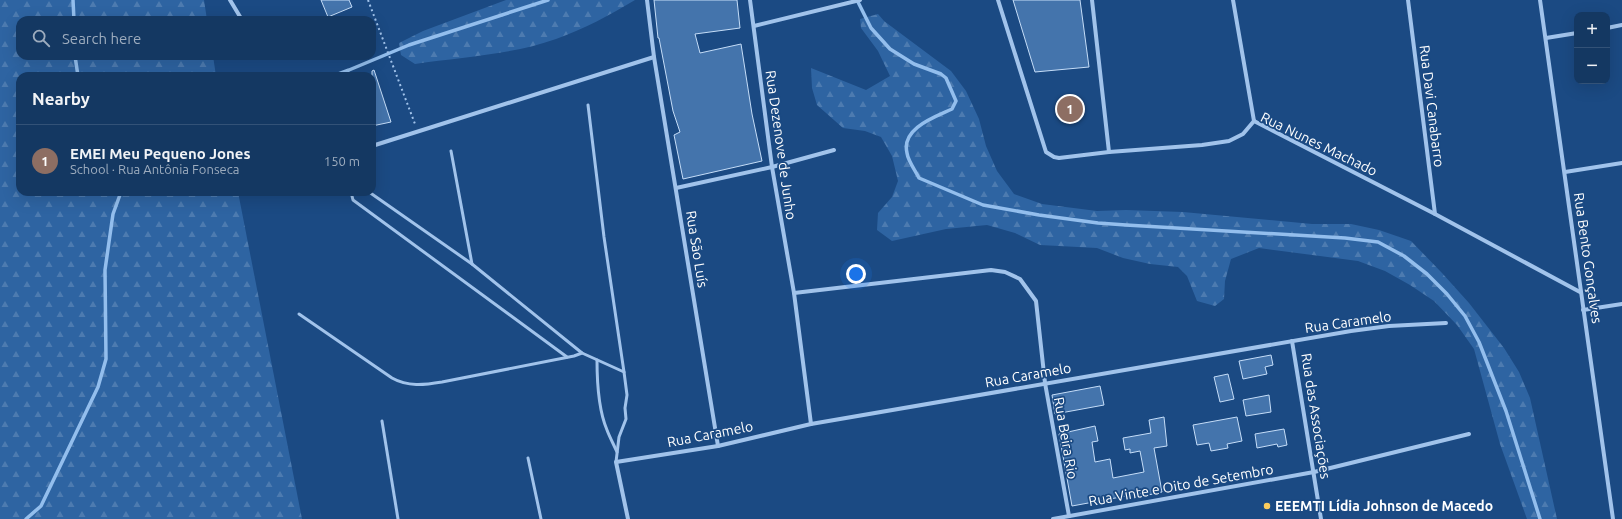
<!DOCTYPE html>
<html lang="en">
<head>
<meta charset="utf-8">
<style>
	:root { --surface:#143862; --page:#1d3f68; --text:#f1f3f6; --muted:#9dacbe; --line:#335277; --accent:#8abfa5 }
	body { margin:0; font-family:Ubuntu,sans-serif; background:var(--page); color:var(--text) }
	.controls { position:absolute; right:12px; top:12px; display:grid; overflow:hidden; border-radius:8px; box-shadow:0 4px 16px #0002 }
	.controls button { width:36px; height:36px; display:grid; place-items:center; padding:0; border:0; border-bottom:1px solid var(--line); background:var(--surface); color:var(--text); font:20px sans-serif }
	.you { position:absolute; left:856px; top:274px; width:14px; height:14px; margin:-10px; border:3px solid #fff; border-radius:50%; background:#1a73e8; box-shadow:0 0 0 6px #1a73e833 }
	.badge { display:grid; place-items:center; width:26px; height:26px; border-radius:50%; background:var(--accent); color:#fff; font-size:13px; font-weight:700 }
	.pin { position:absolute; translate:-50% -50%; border:2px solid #fff; box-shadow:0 1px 4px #0006 }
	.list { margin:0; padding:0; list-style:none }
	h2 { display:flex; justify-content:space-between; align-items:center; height:52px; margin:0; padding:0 16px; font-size:17px }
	h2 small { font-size:13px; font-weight:400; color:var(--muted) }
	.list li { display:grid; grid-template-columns:26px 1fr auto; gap:12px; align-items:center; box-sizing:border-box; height:72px; padding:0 16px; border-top:1px solid var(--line) }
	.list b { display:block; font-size:15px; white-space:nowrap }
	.list p { margin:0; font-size:13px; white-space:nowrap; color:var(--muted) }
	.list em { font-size:13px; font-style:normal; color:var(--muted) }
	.icon { flex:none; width:22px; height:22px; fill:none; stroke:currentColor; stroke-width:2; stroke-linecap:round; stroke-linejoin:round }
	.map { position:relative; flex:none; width:1622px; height:519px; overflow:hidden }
	.search { position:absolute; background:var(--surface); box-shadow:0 4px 16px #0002; left:16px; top:16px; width:360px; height:44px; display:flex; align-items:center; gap:10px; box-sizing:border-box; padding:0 14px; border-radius:12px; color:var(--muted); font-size:15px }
	.panel { position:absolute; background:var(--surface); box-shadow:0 4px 16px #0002; left:16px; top:72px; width:360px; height:124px; border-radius:12px }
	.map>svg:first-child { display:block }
</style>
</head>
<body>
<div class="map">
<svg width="1622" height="519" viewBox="0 0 1622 519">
	<defs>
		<pattern id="forest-firs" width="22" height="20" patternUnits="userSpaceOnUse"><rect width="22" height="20" fill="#2e64a2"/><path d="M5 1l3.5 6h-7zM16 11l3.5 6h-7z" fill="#4d7bb0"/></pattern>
	</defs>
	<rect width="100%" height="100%" fill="#1b4a83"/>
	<g fill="url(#forest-firs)">
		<path d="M0,0h204l3,20h-187v36h193l3,20h-196v116h218l64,327h-302z"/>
		<path d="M506,0h129c-25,15 -51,29 -79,39 -45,16 -95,18 -141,25l-14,-9 -2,-12 24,-12z"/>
		<path d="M878,14l6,7 67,50 15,20 13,28 7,27 11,25 17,23 28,10 55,7 29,-1 57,2 129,12h39l28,6 32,11 31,32 27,30 35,45 15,24 11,26 27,121h-30l-27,-75 -26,-95 -17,-24 -23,-24 -24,-16 -25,-14 -27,-10 -99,-13 -28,11 -6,22 -1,18 -9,7 -18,-5 -10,-25 -9,-9 -28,-3 -27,-6 -26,-10 -57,-3 -25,-12 -28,-8 -41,4 -54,12 -15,-11 1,-17 14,-16 6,-16 -6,-25 -11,-19 -16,-6 -22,-3 -26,-23 -5,-17 -1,-20 55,22 24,-14 -12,-25 -17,-23 -1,-9z"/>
	</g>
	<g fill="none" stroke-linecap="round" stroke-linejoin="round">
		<g stroke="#93beed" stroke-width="3.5">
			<path d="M73,0l1,20"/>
			<path d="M857,0l14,28 19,21 24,15 27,10 5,4 10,23 -4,8c-17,8 -51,19 -45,44 1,8 8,17 12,25l64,27 56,10 59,8 28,2 219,13 33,4 26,14 23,18 20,20 18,22 14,26 27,69 34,108"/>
			<path d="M75,56l3,20"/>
			<path d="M333,76l16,-6 60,-25 139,-45"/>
			<path d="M26,519l15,-13 57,-119 8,-28 -1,-89 8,-56 8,-22"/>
		</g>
	</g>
	<g fill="#4474ac" stroke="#c5ddf8">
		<path d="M321,0h28l3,7 -24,10z"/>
		<path d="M654,0h83l3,28 -45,6 5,19 41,-9 11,70 10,47 -79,18 -9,-44 6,-3 -7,-21 -14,-73h-1z"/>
		<path d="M1013,0h67l9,67 -54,5z"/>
		<path d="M374,70l17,52 -19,4v-55z"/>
		<path d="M1271,355l2,10 -8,2 2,7 -24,5 -4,-18z"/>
		<path d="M1228,374l6,25 -14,3 -6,-25z"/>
		<path d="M1100,386l4,19 -49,9 -3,-19z"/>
		<path d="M1269,395l2,17 -25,4 -3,-16z"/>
		<path d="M1164,417l3,29 -13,2 8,44 -14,3v-3l-76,14 -13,-72 36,-8 3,15 -6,1 3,20 15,-3 3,19 31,-6 -4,-21 -10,2v-4l-5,1 -2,-12 28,-5 -2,-13z"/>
		<path d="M1237,417l5,24 -15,3 1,4 -17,3 -2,-8 -12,2 -4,-20z"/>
		<path d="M1284,429l3,16 -9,2 -1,-3 -20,4 -2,-14z"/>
	</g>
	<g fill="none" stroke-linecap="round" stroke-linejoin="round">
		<path stroke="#a1c3eb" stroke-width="2" stroke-dasharray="2 3" stroke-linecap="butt" d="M368,0l47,124"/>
		<g stroke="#a1c3eb" stroke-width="3">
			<path d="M588,105l16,132 20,135"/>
			<path d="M451,151l21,113"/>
			<path d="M353,192l-1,4 1,4 214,157"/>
			<path d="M369,192l103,72 110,89 42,19 3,23 -2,13 1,11 -7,18 -3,25"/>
			<path d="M299,314l93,64c16,9 32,7 50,4l132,-26 8,-3"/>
			<path d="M597,360c0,22 1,49 10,70 3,8 7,15 10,22"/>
			<path d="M382,421l16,98"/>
			<path d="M528,458l13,61"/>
		</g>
		<g stroke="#a1c3eb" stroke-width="4">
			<path d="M230,0l12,20"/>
			<path d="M647,0l7,57 64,389"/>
			<path d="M750,0l22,167 22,126 17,131"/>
			<path d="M998,0l48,152 8,5 5,1 50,-6 93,-7 27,-4 14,-7 11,-13"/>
			<path d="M1092,0l17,152"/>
			<path d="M1233,0l21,121"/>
			<path d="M1408,0l27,214"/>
			<path d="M1540,0l73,519"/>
			<path d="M754,26l106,-26"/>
			<path d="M1607,28l15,-3"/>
			<path d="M1546,38l31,-5"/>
			<path d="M1254,121l181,93 145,78"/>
			<path d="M372,146l282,-89"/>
			<path d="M1565,172l57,-9"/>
			<path d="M676,188l96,-21 62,-17"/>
			<path d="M794,293l197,-23 14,2 15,7 16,22 9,82 24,133"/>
			<path d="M1583,310l39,-6"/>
			<path d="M1292,341l29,178"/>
			<path d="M628,519l-12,-57 102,-16 93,-22 540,-93 38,-5 57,-3"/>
			<path d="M1053,519l261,-47 155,-38"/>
		</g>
	</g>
	<circle fill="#fccc5d" stroke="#1b4a83" stroke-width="1.5" cx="1267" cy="506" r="4"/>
	<g text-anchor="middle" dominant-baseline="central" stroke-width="3.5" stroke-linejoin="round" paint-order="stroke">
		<g font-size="14" fill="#fff" stroke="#1b4a83">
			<text transform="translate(1432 106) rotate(83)">Rua Davi Canabarro</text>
			<text transform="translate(1319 144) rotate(26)">Rua Nunes Machado</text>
			<text transform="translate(781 145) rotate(82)">Rua Dezenove de Junho</text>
			<text transform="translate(697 249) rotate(81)">Rua São Luís</text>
			<text transform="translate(1588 258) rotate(82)">Rua Bento Gonçalves</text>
			<text transform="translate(1348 322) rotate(-8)">Rua Caramelo</text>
			<text transform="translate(1028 375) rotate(-10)">Rua Caramelo</text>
			<text transform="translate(1316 416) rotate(81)">Rua das Associações</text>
			<text transform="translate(710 434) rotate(-11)">Rua Caramelo</text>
			<text transform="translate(1066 438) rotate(80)">Rua Beira Rio</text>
			<text transform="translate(1181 485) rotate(-10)">Rua Vinte e Oito de Setembro</text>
		</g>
		<g font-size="14" font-weight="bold" fill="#fff" stroke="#1b4a83" text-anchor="start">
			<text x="1275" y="506">EEEMTI Lídia Johnson de Macedo</text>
		</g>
	</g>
</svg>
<div class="controls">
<button>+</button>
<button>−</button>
</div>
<div class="you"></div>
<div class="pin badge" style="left:1070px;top:109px;background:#8d6e63">1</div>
<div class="search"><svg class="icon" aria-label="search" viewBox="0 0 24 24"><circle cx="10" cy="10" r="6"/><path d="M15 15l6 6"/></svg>Search here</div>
<section class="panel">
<h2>Nearby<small></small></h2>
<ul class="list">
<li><span class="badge" style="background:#8d6e63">1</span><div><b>EMEI Meu Pequeno Jones</b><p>School · Rua Antônia Fonseca</p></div><em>150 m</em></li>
</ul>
</section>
</div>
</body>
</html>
